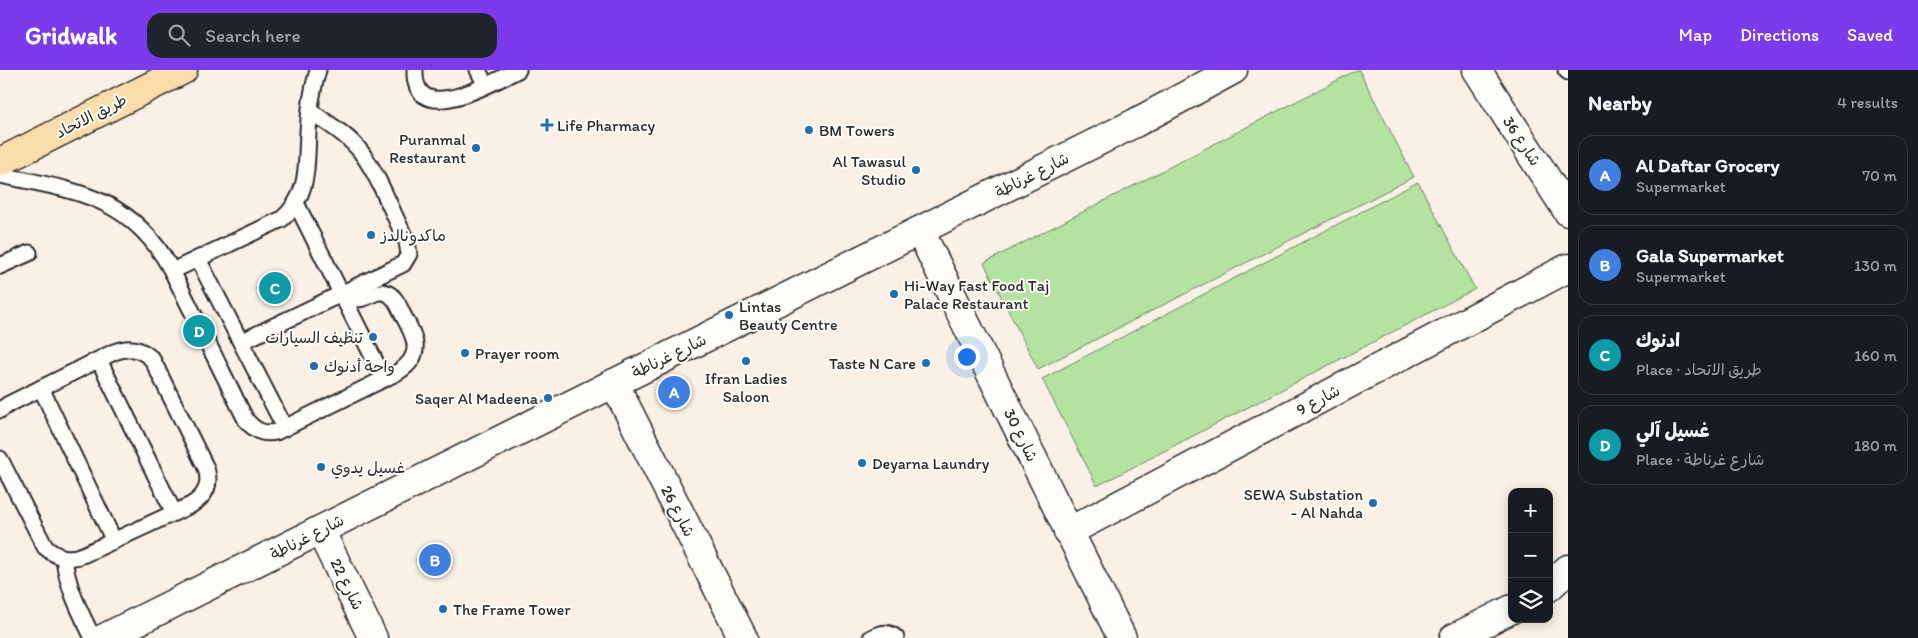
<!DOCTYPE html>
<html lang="en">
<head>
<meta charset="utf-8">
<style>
	:root { --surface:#171b24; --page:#20242c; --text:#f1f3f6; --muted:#9ea1a6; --line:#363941; --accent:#7c3aed }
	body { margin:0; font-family:Itim,"Playpen Sans Arabic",sans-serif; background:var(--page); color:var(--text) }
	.controls { position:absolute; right:15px; bottom:15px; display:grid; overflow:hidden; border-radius:10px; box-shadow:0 2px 12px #0003 }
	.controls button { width:45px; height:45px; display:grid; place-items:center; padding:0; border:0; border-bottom:1px solid var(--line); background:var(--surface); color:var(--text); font:25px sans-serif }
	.you { position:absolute; left:966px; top:286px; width:18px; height:18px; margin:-12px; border:4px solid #fff; border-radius:50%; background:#1a73e8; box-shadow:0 0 0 8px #1a73e833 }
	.badge { display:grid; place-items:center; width:32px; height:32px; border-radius:50%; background:var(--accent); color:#fff; font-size:16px; font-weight:700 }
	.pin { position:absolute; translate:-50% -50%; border:2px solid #fff; box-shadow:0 1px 5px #0006 }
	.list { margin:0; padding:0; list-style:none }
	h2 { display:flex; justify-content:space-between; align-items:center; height:65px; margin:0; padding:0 20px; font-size:21px }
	h2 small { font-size:16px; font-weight:400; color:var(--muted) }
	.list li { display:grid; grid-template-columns:32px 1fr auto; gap:15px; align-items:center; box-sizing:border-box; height:80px; margin:0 10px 10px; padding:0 10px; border:1px solid var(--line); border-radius:15px }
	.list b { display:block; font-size:19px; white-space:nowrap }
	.list p { margin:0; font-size:16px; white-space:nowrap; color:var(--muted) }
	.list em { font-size:16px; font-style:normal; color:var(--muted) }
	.icon { flex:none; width:28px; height:28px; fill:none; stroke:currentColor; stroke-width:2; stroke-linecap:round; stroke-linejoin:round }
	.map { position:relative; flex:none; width:1568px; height:568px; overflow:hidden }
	header { display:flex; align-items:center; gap:30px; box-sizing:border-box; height:70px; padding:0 25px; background:var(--accent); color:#fff }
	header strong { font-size:24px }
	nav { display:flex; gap:28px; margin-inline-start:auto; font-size:18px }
	.search { width:350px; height:45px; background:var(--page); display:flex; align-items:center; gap:12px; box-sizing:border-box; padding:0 18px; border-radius:15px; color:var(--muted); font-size:19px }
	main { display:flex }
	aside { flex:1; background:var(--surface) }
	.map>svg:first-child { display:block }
</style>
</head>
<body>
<header>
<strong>Gridwalk</strong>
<div class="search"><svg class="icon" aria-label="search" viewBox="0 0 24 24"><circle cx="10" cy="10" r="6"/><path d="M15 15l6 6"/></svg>Search here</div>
<nav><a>Map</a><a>Directions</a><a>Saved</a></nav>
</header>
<main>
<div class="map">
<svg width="1568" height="568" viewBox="0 0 1568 568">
	<rect width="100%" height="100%" fill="#faf0e5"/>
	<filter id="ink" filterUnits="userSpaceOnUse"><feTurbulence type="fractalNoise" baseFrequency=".02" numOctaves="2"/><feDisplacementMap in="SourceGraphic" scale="10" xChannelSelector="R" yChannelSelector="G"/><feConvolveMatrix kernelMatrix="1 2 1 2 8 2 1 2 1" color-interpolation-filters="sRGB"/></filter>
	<g filter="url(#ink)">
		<g fill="#b3e2a1" stroke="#6f8666">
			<path d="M1357,0h2l55,107 -376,192 -54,-106z"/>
			<path d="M1418,112l57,107 -378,197 -55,-107z"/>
		</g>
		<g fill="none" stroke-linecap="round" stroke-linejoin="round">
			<g stroke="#2b2b2b" stroke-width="19">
				<g id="service">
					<path d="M415,0c-2,60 79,11 103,0"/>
					<path d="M478,0l7,14"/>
					<path d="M1566,0l2,2"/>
					<path d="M0,105c76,16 132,21 172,96l74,149c8,10 17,15 30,12l122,-60c27,-17 17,-35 5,-57 -4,-8 -7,-18 -16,-22 -16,-6 -21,15 -45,1"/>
					<path d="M296,133l88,176"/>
					<path d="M198,189l87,169"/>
					<path d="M0,196l29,-13"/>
					<path d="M172,201l110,-52c28,-25 24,-53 26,-87 1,-21 4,-42 10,-62"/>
					<path d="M241,272l162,-78 6,-10 -2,-12c-14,-28 -28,-66 -46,-90 -13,-17 -34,-29 -51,-41"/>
					<path d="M99,290l75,153"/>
					<path d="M41,318l73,153"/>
					<path d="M0,340l9,-6 105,-52c15,-6 26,-4 38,7l54,109c5,16 0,28 -15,37l-106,49c-16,7 -28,4 -40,-7l-45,-88"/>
					<path d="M64,488c3,29 16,54 29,80"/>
					<path d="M871,568c8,-4 17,-8 25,0"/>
				</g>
			</g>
			<g stroke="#2b2b2b" stroke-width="31">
				<g id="minor">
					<path d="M1477,0l91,142"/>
					<path d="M920,161l202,407"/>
					<path d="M614,313l129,255"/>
					<path d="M320,460l53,108"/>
					<path d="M1068,462l500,-264"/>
					<path d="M1549,517l19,-18"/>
					<path d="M104,568l1031,-515 98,-53"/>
					<path d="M1454,568l58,-29"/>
				</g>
			</g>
			<g stroke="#2b2b2b" stroke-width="31">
				<path id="motorway" d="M0,92l183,-92"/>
			</g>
			<use href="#service" stroke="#fdfcf7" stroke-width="15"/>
			<use href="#minor" stroke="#fdfcf7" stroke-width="28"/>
			<use href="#motorway" stroke="#f9deab" stroke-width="28"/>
		</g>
	</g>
	<g fill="#1f6fb2" stroke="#fdfcf7" stroke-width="2">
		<path d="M544.5 47.5h5v5h5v5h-5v5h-5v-5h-5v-5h5z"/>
		<circle cx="809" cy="60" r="5"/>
		<circle cx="476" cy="78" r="5"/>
		<circle cx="916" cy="100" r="5"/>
		<circle cx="371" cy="165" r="5"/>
		<circle cx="894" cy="224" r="5"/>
		<circle cx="729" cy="245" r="5"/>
		<circle cx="373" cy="267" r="5"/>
		<circle cx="465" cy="283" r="5"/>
		<circle cx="746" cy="291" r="5"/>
		<circle cx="926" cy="293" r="5"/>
		<circle cx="314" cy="296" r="5"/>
		<circle cx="548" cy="328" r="5"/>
		<circle cx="862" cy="393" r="5"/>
		<circle cx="321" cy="397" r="5"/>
		<circle cx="1373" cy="433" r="5"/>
		<circle cx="443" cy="539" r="5"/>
	</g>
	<g text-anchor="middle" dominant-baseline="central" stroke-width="4" stroke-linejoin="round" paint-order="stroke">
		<g font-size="16" fill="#2b2b2b" stroke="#fdfcf7">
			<text transform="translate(91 46) rotate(-27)">طريق الاتحاد</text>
			<text transform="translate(1522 71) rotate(57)">شارع 36</text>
			<text transform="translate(1032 105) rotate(-27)">شارع غرناطة</text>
			<text transform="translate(669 286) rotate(-26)">شارع غرناطة</text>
			<text transform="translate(1318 330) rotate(-28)">شارع 9</text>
			<text transform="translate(1021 365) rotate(64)">شارع 30</text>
			<text transform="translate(678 441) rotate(63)">شارع 26</text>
			<text transform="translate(307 467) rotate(-27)">شارع غرناطة</text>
			<text transform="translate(347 514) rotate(64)">شارع 22</text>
		</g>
		<g font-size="16" fill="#2b2b2b" stroke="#fdfcf7" text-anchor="start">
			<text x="557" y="55">Life Pharmacy</text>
			<text x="819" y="60">BM Towers</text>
			<text x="466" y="69" text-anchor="end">Puranmal<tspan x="466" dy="18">Restaurant</tspan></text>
			<text x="906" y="91" text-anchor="end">Al Tawasul<tspan x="906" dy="18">Studio</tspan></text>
			<text x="381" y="165">ماكدونالدز</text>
			<text x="904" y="215">Hi-Way Fast Food Taj<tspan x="904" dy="18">Palace Restaurant</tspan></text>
			<text x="739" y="236">Lintas<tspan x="739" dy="18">Beauty Centre</tspan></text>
			<text x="363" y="267" text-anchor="end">تنظيف السيارات</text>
			<text x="475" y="283">Prayer room</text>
			<text x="916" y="293" text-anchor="end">Taste N Care</text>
			<text x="324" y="296">واحة أدنوك</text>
			<text x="746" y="308" text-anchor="middle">Ifran Ladies<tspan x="746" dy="18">Saloon</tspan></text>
			<text x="538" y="328" text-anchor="end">Saqer Al Madeena</text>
			<text x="872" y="393">Deyarna Laundry</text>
			<text x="331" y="397">غسيل يدوي</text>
			<text x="1363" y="424" text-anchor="end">SEWA Substation<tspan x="1363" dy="18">- Al Nahda</tspan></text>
			<text x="453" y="539">The Frame Tower</text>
		</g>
	</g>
</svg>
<div class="controls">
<button>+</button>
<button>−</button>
<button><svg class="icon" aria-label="layers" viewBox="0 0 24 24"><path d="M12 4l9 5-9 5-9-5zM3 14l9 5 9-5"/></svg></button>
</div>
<div class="you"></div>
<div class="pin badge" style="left:674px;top:322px;background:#3f7fe0">A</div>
<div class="pin badge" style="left:435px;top:490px;background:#3f7fe0">B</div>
<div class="pin badge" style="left:275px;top:218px;background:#0f9aa8">C</div>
<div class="pin badge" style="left:199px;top:261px;background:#0f9aa8">D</div>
</div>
<aside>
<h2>Nearby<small>4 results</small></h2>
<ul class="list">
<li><span class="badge" style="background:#3f7fe0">A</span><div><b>Al Daftar Grocery</b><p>Supermarket</p></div><em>70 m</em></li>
<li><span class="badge" style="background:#3f7fe0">B</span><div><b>Gala Supermarket</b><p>Supermarket</p></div><em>130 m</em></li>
<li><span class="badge" style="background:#0f9aa8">C</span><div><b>ادنوك</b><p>Place · طريق الاتحاد</p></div><em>160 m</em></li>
<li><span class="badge" style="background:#0f9aa8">D</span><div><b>غسيل آلي</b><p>Place · شارع غرناطة</p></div><em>180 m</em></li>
</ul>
</aside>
</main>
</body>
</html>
